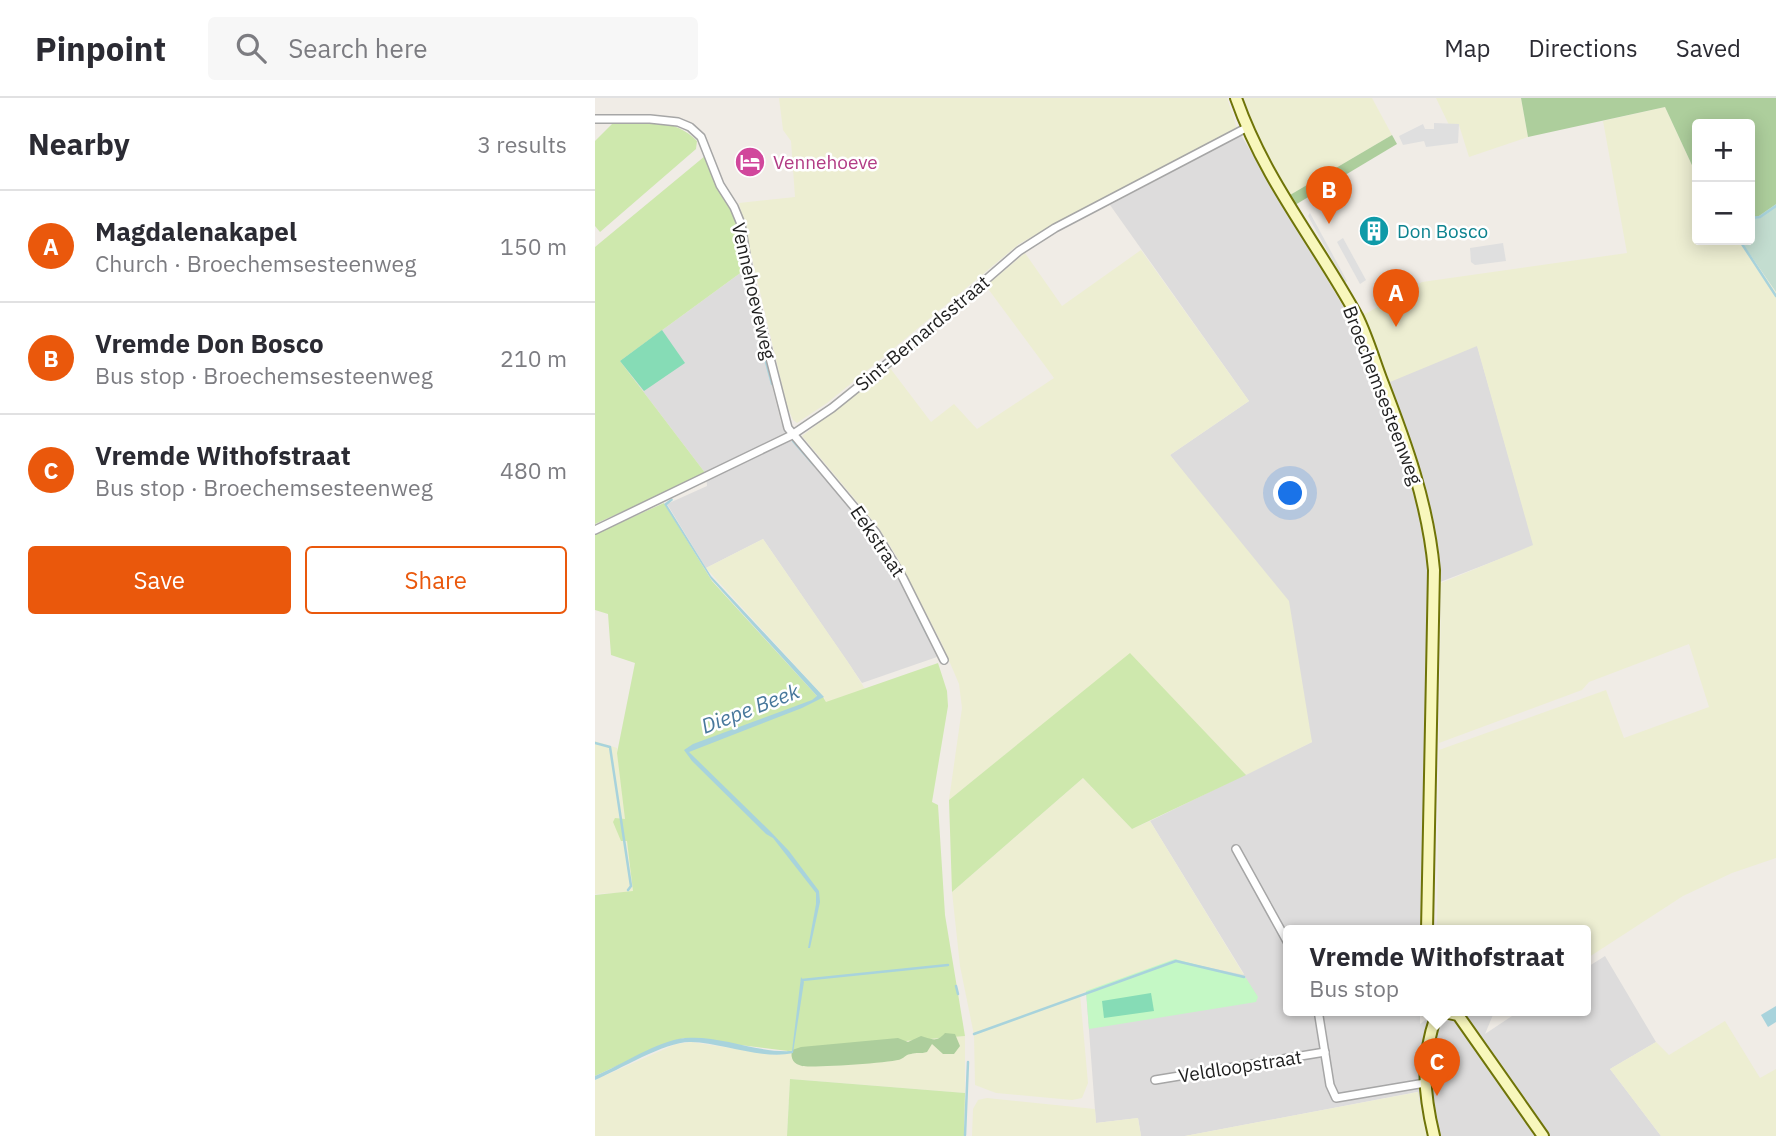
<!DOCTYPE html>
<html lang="en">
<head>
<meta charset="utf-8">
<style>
	:root { --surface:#fff; --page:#f7f7f7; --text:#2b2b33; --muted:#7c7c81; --line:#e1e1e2; --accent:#ea580c }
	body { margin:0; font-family:"IBM Plex Sans",sans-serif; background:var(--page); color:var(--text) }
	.controls { position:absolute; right:21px; top:21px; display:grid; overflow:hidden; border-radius:7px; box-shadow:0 4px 18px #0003 }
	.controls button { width:63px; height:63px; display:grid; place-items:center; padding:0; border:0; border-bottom:2px solid var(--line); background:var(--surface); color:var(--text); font:35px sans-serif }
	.you { position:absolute; left:696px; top:396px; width:24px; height:24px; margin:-18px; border:5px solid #fff; border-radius:50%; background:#1a73e8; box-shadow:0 0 0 10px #1a73e833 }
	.badge { display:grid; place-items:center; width:46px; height:46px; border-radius:50%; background:var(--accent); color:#fff; font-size:23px; font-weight:700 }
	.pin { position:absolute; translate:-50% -58px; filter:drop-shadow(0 2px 4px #0008) }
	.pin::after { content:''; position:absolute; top:37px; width:24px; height:21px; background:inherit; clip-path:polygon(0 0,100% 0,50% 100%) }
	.popup { position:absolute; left:688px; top:827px; width:308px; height:91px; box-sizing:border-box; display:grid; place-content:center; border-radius:7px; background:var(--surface); filter:drop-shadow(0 2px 5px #0005); font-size:23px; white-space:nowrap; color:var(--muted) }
	.popup b { font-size:26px; color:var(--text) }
	.popup::after { content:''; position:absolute; left:50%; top:100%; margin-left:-14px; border:14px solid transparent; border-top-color:var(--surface) }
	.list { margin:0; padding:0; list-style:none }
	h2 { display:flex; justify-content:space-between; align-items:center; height:91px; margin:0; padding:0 28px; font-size:30px }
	h2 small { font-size:23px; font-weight:400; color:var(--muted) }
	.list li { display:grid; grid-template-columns:46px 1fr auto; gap:21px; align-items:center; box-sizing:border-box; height:112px; padding:0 28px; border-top:2px solid var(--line) }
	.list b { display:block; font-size:26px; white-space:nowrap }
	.list p { margin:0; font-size:23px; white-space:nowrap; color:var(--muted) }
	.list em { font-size:23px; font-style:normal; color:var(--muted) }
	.actions { display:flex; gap:14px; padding:21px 28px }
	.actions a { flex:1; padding:16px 0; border:2px solid var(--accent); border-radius:7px; text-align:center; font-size:24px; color:var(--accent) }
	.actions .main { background:var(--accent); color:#fff }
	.icon { flex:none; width:38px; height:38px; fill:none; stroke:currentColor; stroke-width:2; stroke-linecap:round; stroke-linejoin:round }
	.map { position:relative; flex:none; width:1181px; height:1038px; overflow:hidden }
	header { display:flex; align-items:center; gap:42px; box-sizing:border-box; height:98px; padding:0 35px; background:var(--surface); border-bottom:2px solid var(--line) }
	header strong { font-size:33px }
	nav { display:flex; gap:38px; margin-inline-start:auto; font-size:24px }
	.search { width:490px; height:63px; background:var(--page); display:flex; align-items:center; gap:18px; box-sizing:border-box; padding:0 24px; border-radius:7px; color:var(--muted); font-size:26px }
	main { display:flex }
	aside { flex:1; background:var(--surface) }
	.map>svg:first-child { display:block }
</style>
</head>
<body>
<header>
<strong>Pinpoint</strong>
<div class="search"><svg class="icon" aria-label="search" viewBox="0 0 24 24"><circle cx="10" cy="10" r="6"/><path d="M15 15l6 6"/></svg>Search here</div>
<nav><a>Map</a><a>Directions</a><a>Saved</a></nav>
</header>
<main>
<aside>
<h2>Nearby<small>3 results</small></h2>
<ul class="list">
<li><span class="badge">A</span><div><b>Magdalenakapel</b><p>Church · Broechemsesteenweg</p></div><em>150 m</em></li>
<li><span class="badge">B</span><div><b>Vremde Don Bosco</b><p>Bus stop · Broechemsesteenweg</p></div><em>210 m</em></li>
<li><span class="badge">C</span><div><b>Vremde Withofstraat</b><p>Bus stop · Broechemsesteenweg</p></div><em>480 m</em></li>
</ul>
<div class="actions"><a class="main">Save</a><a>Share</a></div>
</aside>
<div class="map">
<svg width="1181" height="1038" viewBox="0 0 1181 1038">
	<rect width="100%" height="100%" fill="#f0ece6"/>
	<g fill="#dddcdc">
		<path d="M646,37l114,191 21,61 101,-42 57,201 -107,41 -6,343h-133v80h132v14l19,-14h56l-10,24 36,-24h65v-42l19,-12 51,86 -46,27 51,67h-234l-10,-44 -232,44h-44l-3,-18 -42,5 -10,-132 88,-31 70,14 -94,-153 162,-79 -95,-227 -47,-60 79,-54 -139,-196z"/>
		<path d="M148,173l38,151 11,19 58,62 46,70 41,84 -75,26 -99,-144 -57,29 -39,-64 40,-18 -1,-12 -86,-113z"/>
	</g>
	<g fill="#edeed2">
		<path d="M184,0h448l10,30 -146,76 -72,40 -155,129 -37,30 -30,20 -4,-3 -6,-14 -48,-203 56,-6 -4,-56 -8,-11z"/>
		<path d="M649,0h128l20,37 -102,60 -34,-62z"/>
		<path d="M841,0h85l7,39 -59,20 -10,-32 -9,2z"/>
		<path d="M1070,9l32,69v64h43l36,52v566l-44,15 -49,23 -97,63v-29h-149l2,-180 167,-60 18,48 85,-31 -20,-63 -100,38 -7,8 -143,53 2,-160 92,-38 -56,-199 -87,36 -32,-64 64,-36 205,-29 -24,-132z"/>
		<path d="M546,152l108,151 -79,54 119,146 23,141 -66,33 -116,-121 -181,146 13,-92 -3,-24 -17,-40 -45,-87 -18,-29 -77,-92 88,-68 41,54 23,-18 23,25 77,-51 -68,-92 39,-33 37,53z"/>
		<path d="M168,441l87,126 15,24 -39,14 -2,-6 -118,-129z"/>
		<path d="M0,643l22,7 17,144 -39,2z"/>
		<path d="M488,680l49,51 18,-8 94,154 -70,-15 -94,34 8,89 -6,15 -10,2 -76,-7 -21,-8 -1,-50 -14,-69 -8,-74z"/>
		<path d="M1130,923l35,57 16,-9v67h-115l-51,-67 46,-27 13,13z"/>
		<path d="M370,938v57l-175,-14 -3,57h-192v-56l81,-36 16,-2 84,13 18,-5z"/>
		<path d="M823,994l9,44h-242z"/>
		<path d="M392,1000l108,11 1,14 42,-5 3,18h-169l1,-27 5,-9z"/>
	</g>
	<g fill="#cee8ad">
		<path d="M20,23c30,1 60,-3 82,20l-1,8 -96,83 -5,-6v-85z"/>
		<path d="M110,58l12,29 18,32 8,54 -123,90 86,113 -111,50v-277z"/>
		<path d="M69,405l48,78 105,115 6,1 3,5 112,-39 9,28 1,15 -16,96 6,3 7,110 20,121 -177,15 -104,-13 -22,7 -67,31v-181l38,-4 -6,-50h-6l-8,-19 2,-4 10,1 -8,-66 18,-90 -24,-8 -3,-41 -13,-4v-76z"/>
		<path d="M535,555l116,122 -114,54 -49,-51 -131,114 -3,-92z"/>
		<path d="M195,981l175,14 -1,43h-177z"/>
	</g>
	<g fill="#adce9c">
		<path d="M926,0h255v108l-26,17v-99h-53v52l-32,-69 -137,30z"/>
		<path d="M797,37l5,9 -102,61 -5,-10z"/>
		<path d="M350,935l10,1 5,12 -6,8h-11l-11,-10 -5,8c-6,2 -11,0 -16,2 -4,0 -6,3 -10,5 -7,4 -91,9 -99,7 -8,-2 -12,-7 -10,-16l9,-3 97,-9 10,4 13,-6c11,3 15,7 24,-3z"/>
	</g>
	<path fill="#c3ddd0" d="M1181,106v88l-36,-52h10v-18z"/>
	<path fill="#c4f8c5" d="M580,861l71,19 12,19 -2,5 -167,27 -3,-38z"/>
	<g fill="#86dcb6">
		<path d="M67,232l23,33 -41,28 -24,-30z"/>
		<path d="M556,895l3,18 -50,7 -2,-17z"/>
	</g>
	<g fill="#dfdfdf">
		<path d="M839,25l25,1 -1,19 -32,4 -2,-6 -21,4 -4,-9 24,-12 2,5h9z"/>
		<path d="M715,115l37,68 -2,2 -37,-67z"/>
		<path d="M748,140l23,42 -6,4 -23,-42z"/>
		<path d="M908,145l3,18 -31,4 -4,-3 -1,-14z"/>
	</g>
	<g fill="#a8d3dc">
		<path d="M77,400l1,2 -6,5 44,71 113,121 -22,11 -113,44 80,78 20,21 30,40 1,11 -10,46h-2l8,-44v-11l-43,-55 -7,-4 -74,-73 -8,-11 9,-6 119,-44 5,-4 -106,-117 -47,-75z"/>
		<path d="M206,879l3,5 -11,71c-31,7 -70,-10 -102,-11 -25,-1 -72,28 -96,38v-4c27,-11 61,-35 90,-38 36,-3 71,15 107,13z"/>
		<path d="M1181,908v16l-8,5 -7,-12z"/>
	</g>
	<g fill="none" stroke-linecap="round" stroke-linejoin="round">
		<g stroke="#a8d3dc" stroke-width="2.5">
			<path d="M1155,120l10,-1 16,-11"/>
			<path d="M143,130l8,51 19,76"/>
			<path d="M1145,143l36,55"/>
			<path d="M171,264l6,22"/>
			<path d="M198,343l21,24"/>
			<path d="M317,506l16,32"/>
			<path d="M0,645l15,4 21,139 -3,4"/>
			<path d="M207,882l146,-15"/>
			<path d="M361,888l2,8"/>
			<path d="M379,936l202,-73 68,16"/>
			<path d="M370,1037l3,-73"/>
		</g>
		<g stroke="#a6a6a6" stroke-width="10">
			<g id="street">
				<path d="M0,21h55l28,3 12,5 11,10 19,48 14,22 7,17 9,56 38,148 88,105 27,45 41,82"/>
				<path d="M0,432l197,-95 40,-27 82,-66 105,-91 36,-23 191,-100"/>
				<path d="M641,751l52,94"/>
				<path d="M723,912l12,75 6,13 89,-15"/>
				<path d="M560,982l170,-28"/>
			</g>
		</g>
		<g stroke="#6f7408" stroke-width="14">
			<g id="secondary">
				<path d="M641,0c29,83 80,143 121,218 10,20 17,44 25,65 24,62 46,122 52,189l-7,360"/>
				<path d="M843,913l20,4 85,121"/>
				<path d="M839,1038c-11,-45 -13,-81 4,-125"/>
			</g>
		</g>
		<use href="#street" stroke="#fff" stroke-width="7"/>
		<use href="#secondary" stroke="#f8f7bc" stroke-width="10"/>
	</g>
	<defs>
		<g id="hotel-disc" transform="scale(1.575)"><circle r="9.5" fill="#d1479c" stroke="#fff"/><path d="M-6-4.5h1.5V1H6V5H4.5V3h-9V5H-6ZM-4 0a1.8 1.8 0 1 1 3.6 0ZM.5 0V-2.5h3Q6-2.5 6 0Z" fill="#fff"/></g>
		<g id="building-disc" transform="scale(1.575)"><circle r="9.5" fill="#0f9aa8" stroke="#fff"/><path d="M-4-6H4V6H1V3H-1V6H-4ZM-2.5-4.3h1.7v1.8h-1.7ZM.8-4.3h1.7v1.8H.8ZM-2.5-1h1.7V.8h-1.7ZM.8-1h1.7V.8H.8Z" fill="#fff"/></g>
	</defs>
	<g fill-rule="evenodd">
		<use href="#hotel-disc" x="155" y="64"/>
		<use href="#building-disc" x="779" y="133"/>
	</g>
	<g text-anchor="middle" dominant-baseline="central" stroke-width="5" stroke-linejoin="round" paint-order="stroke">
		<g font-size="19" fill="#b23c85" stroke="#fff" text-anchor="start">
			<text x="178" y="64">Vennehoeve</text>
		</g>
		<g font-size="19" fill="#0d838f" stroke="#fff" text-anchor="start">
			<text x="802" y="133">Don Bosco</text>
		</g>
		<g font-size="19" fill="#1f1f1f" stroke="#fff">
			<text transform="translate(159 193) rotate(77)">Vennehoeveweg</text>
			<text transform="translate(327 235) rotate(-40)">Sint-Bernardsstraat</text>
			<text transform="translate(788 297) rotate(69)">Broechemsesteenweg</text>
			<text transform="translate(283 443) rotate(56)">Eekstraat</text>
			<text transform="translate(645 968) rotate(-9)">Veldloopstraat</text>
		</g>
		<g font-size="21" font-style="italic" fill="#48789c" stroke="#fff">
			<text transform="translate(155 610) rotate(-21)">Diepe Beek</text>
		</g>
	</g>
</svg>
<div class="controls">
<button>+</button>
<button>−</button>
</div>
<div class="you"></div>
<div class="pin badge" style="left:801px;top:229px">A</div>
<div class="pin badge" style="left:734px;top:126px">B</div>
<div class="pin badge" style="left:842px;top:998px">C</div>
<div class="popup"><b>Vremde Withofstraat</b>Bus stop</div>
</div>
</main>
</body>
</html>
